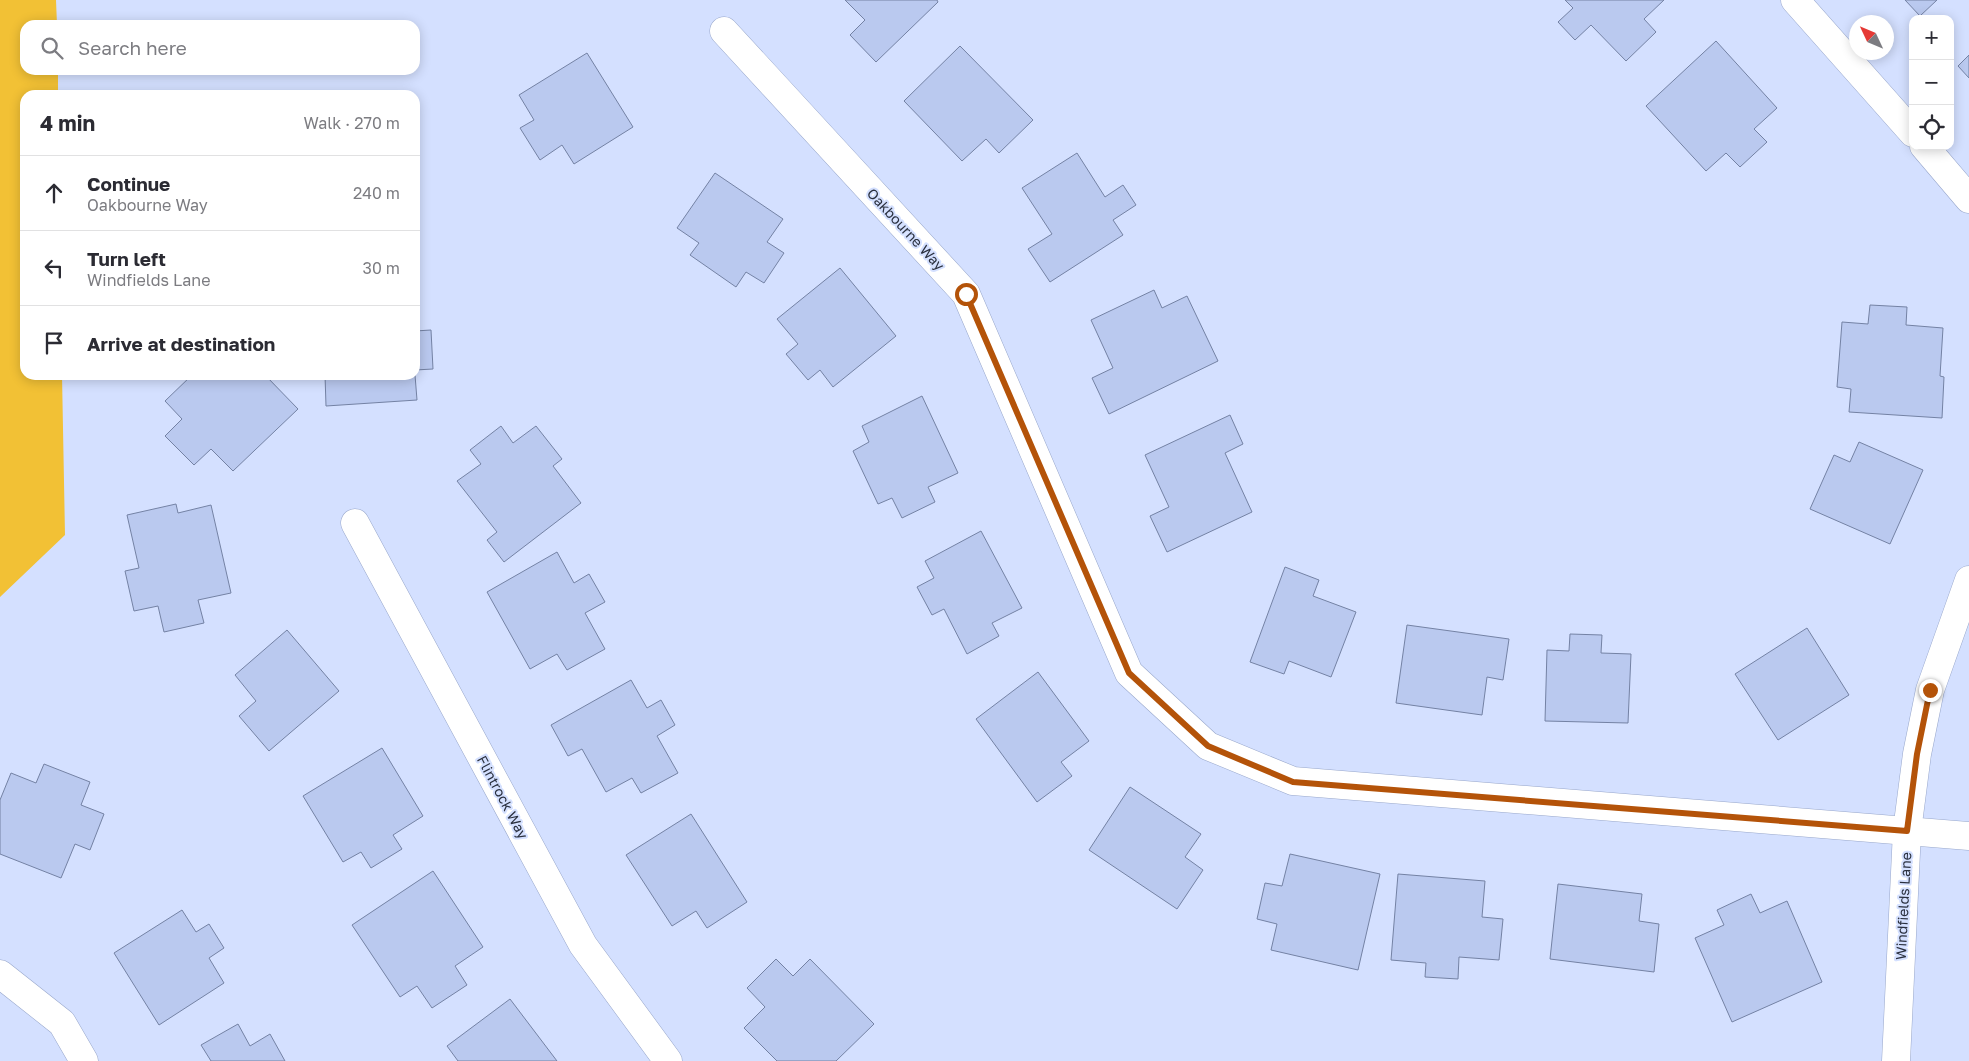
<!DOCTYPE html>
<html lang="en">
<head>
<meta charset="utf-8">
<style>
	:root { --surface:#fff; --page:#f7f7f7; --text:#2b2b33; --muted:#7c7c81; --line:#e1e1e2 }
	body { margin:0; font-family:"Golos Text",sans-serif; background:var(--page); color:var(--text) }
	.controls { position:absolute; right:15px; top:15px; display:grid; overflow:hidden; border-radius:10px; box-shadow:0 2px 12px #0003 }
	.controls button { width:45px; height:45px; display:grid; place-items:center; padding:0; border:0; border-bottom:1px solid var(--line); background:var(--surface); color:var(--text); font:25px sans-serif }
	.compass { position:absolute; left:1849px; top:15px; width:45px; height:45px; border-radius:50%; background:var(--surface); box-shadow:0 2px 12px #0003; rotate:314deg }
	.stop { position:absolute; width:15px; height:15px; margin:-11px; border:4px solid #b45309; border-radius:50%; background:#fff }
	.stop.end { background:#b45309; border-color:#fff; box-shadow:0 1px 5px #0008 }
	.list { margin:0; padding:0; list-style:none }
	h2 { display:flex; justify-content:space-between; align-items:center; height:65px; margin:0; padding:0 20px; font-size:21px }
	h2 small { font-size:16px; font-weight:400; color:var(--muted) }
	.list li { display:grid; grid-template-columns:32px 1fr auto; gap:15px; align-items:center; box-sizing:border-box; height:75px; padding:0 20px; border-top:1px solid var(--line) }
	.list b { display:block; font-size:19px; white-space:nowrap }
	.list p { margin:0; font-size:16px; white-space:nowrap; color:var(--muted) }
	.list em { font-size:16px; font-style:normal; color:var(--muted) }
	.icon { flex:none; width:28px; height:28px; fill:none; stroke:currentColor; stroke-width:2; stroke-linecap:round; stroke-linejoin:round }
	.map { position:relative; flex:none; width:1969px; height:1061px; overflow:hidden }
	.search { position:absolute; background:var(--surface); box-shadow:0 2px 12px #0003; left:20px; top:20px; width:400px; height:55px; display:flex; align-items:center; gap:12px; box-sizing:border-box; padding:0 18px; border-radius:15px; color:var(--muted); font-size:19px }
	.panel { position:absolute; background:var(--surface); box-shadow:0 2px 12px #0003; left:20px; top:90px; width:400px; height:290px; border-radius:15px }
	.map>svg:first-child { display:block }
</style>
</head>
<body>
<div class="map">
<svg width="1969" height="1061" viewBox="0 0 1969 1061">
	<rect width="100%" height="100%" fill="#d4e0ff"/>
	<path fill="#f2c135" d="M0,0h56l1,25h-32v45h33v25h-33v280h37l3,160 -65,62z"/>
	<g fill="#bac9ef" stroke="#7482a4">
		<path d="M845,0h92l1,2 -62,60 -26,-27 15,-15z"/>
		<path d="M1565,0h99l-20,19 12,13 -30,29 -35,-36 -16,15 -17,-18 15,-14z"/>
		<path d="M1905,0h32l-17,16z"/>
		<path d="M1716,41l61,67 -23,21 13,13 -27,25 -14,-14 -20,18 -60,-65z"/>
		<path d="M960,46l73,74 -34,33 -13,-14 -24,22 -58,-60z"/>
		<path d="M587,53l46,74 -59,37 -12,-19 -22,15 -20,-32 14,-8 -15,-25z"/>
		<path d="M1969,55v23l-11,-12z"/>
		<path d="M1077,153l28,44 18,-12 13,20 -23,15 10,15 -73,47 -22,-33 24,-15 -30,-46z"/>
		<path d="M715,173l68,46 -16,23 17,11 -20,30 -18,-11 -10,15 -46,-32 9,-12 -22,-15z"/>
		<path d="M840,268l56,68 -63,51 -13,-17 -12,10 -22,-26 12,-10 -21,-25z"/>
		<path d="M1154,290l8,18 25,-12 31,65 -109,53 -17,-36 21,-10 -22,-48z"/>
		<path d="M1870,305l37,2 -1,18 37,3 -3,48 4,1 -2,41 -93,-6 2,-23 -14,-2 5,-65 26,2z"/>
		<path d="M431,330l2,39 -18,1v-39z"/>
		<path d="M192,375h73l33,34 -65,62 -22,-22 -17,16 -29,-29 17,-17 -17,-18z"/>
		<path d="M325,375h90l2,25 -91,6z"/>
		<path d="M922,396l36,77 -30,14 7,15 -33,16 -10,-20 -14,6 -25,-53 16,-9 -7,-16z"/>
		<path d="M1230,415l13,29 -18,9 27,59 -85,40 -17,-36 19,-9 -24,-52z"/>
		<path d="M501,426l12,17 23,-17 26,33 -9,7 28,37 -77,59 -17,-22 10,-8 -40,-51 24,-17 -11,-14z"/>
		<path d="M1859,442l64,28 -33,74 -80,-35 24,-54 16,7z"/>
		<path d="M176,504l2,9 33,-8 20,88 -33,7 6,23 -40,9 -6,-26 -24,5 -9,-40 14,-3 -12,-53z"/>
		<path d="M981,531l41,77 -30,15 7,13 -32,18 -23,-45 -12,6 -15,-28 17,-9 -9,-17z"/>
		<path d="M557,552l17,31 15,-9 16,28 -20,11 20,36 -38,21 -10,-16 -27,15 -43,-77z"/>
		<path d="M1285,567l34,13 -6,16 43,16 -25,65 -42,-16 -5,13 -34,-12z"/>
		<path d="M1407,625l102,14 -6,41 -16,-3 -5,38 -86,-12z"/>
		<path d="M1807,628l42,67 -71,45 -43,-66z"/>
		<path d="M287,630l52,61 -70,60 -30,-35 17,-15 -21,-26z"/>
		<path d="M1570,634l32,1 -1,18 30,1 -3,69 -83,-2 2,-71 22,1z"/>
		<path d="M1038,672l51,69 -28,21 11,14 -35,26 -61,-83z"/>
		<path d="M631,680l16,28 14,-8 14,25 -18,11 21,37 -37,20 -9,-15 -26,14 -24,-43 -14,7 -17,-31z"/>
		<path d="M382,748l41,68 -30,19 9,14 -31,19 -10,-16 -18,10 -40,-66z"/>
		<path d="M44,764l46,18 -9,23 23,9 -14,36 -15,-6 -14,34 -61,-24v-54l11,-27 25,10z"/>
		<path d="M1130,787l71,47 -16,23 18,13 -26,39 -88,-59z"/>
		<path d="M691,814l56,88 -40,26 -11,-17 -24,15 -46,-71z"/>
		<path d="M1290,854l90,20 -22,96 -87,-20 6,-26 -20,-5 8,-36 17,3z"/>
		<path d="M433,871l50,76 -28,19 12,19 -35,23 -15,-22 -17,11 -48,-72z"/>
		<path d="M1398,874l87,7 -3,36 21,2 -4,41 -40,-3 -1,22 -33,-2 1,-14 -35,-3z"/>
		<path d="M1558,884l84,10 -3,27 20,3 -5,48 -104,-13z"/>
		<path d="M1751,894l9,19 27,-12 35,81 -90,40 -37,-84 29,-13 -7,-15z"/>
		<path d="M182,910l14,22 13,-8 15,24 -15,10 15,25 -65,42 -45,-72z"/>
		<path d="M776,959l17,17 17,-17 64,65 -38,37h-59l-33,-33 21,-21 -18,-19z"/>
		<path d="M510,999l47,62h-99l-11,-15z"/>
		<path d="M238,1024l12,22 20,-12 15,27h-74l-10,-16z"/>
	</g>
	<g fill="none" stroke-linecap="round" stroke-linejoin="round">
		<g stroke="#98a7cb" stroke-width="29">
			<g id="street">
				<path d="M1795,0l118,133"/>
				<path d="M724,31l242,263 163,379 79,73 85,35 676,55"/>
				<path d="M1924,146l45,53"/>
				<path d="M355,523l228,422 85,116"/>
				<path d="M0,974l62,49 22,38"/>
				<path d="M1896,1061l11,-230 10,-77 13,-64 39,-110"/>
			</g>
		</g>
		<use href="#street" stroke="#fff" stroke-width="28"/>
	</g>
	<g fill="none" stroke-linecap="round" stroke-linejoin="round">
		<path stroke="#b45309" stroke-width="6" d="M966,294l163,379 79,73 85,36 614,49 10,-77 13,-64"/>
	</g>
	<g text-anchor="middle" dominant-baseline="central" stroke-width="4" stroke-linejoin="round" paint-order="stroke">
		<g font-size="14" fill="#2a303f" stroke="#d4e0ff">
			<text transform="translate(906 229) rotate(47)">Oakbourne Way</text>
			<text transform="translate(503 797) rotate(62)">Flintrock Way</text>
			<text transform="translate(1903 906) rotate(-87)">Windfields Lane</text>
		</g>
	</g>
</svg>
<div class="controls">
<button>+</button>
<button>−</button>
<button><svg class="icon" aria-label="locate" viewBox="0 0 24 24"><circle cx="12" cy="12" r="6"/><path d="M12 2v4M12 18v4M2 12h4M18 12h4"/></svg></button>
</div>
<svg class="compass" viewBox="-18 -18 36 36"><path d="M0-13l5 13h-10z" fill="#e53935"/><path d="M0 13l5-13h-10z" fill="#7c7c81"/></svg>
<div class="stop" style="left:966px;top:294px"></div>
<div class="stop end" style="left:1930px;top:690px"></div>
<div class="search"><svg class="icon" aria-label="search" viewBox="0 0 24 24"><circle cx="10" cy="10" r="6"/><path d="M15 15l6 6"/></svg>Search here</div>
<section class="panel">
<h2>4 min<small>Walk · 270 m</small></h2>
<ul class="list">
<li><svg class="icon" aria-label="ahead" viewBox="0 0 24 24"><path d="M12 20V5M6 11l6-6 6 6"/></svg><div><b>Continue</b><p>Oakbourne Way</p></div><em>240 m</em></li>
<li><svg class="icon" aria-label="left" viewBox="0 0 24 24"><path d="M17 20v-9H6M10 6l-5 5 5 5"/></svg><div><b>Turn left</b><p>Windfields Lane</p></div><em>30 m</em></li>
<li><svg class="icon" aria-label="arrive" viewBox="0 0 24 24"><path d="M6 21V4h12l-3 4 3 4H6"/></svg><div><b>Arrive at destination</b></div></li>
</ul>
</section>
</div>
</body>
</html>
